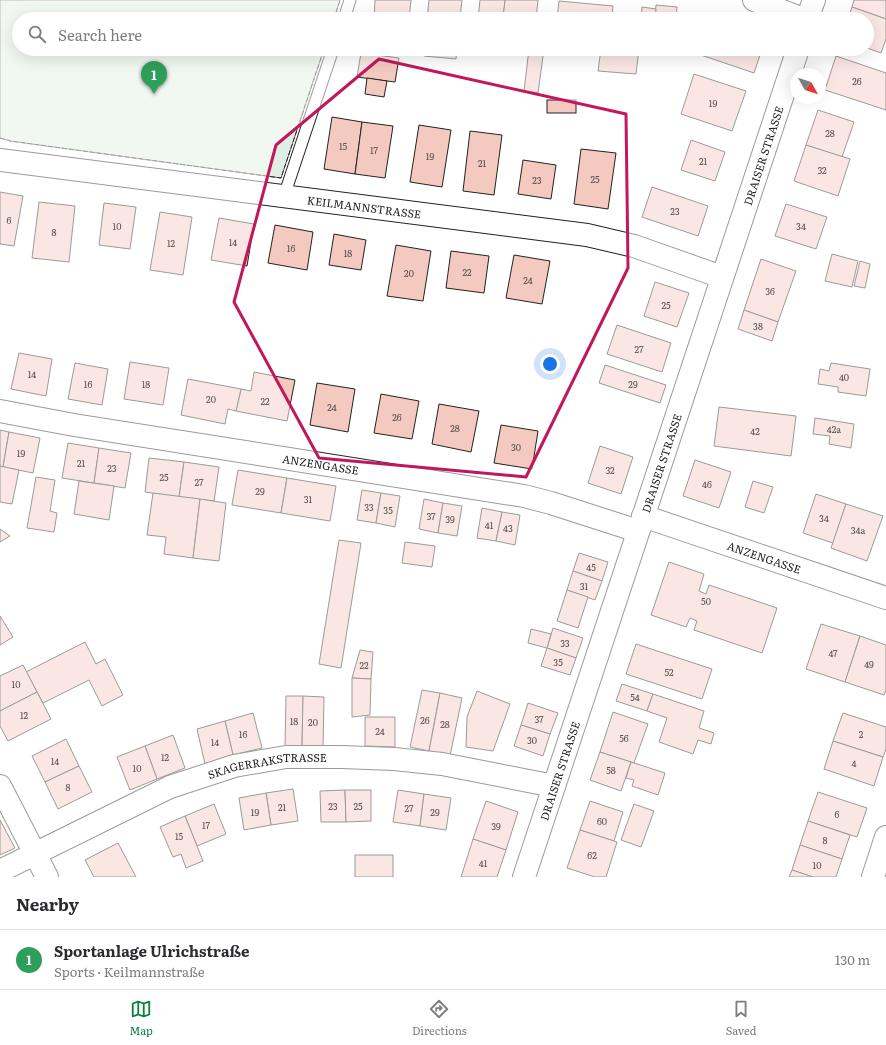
<!DOCTYPE html>
<html lang="en">
<head>
<meta charset="utf-8">
<style>
	:root { --surface:#fff; --page:#f2f2f3; --text:#2b2b33; --muted:#7c7c81; --line:#e1e1e2; --accent:#0b8043 }
	body { margin:0; font-family:Literata,serif; background:var(--page); color:var(--text) }
	.compass { position:absolute; left:790px; top:68px; width:36px; height:36px; border-radius:50%; background:var(--surface); box-shadow:0 4px 16px #0002; rotate:129deg }
	.you { position:absolute; left:550px; top:364px; width:14px; height:14px; margin:-10px; border:3px solid #fff; border-radius:50%; background:#1a73e8; box-shadow:0 0 0 6px #1a73e833 }
	.badge { display:grid; place-items:center; width:26px; height:26px; border-radius:50%; background:var(--accent); color:#fff; font-size:13px; font-weight:700 }
	.pin { position:absolute; translate:-50% -33px; filter:drop-shadow(0 1px 2px #0008) }
	.pin::after { content:''; position:absolute; top:21px; width:14px; height:12px; background:inherit; clip-path:polygon(0 0,100% 0,50% 100%) }
	.list { margin:0; padding:0; list-style:none }
	h2 { display:flex; justify-content:space-between; align-items:center; height:52px; margin:0; padding:0 16px; font-size:17px }
	h2 small { font-size:13px; font-weight:400; color:var(--muted) }
	.list li { display:grid; grid-template-columns:26px 1fr auto; gap:12px; align-items:center; box-sizing:border-box; height:60px; padding:0 16px; border-top:1px solid var(--line) }
	.list b { display:block; font-size:15px; white-space:nowrap }
	.list p { margin:0; font-size:13px; white-space:nowrap; color:var(--muted) }
	.list em { font-size:13px; font-style:normal; color:var(--muted) }
	.icon { flex:none; width:22px; height:22px; fill:none; stroke:currentColor; stroke-width:2; stroke-linecap:round; stroke-linejoin:round }
	.map { position:relative; flex:none; width:886px; height:877px; overflow:hidden }
	.search { position:absolute; background:var(--surface); box-shadow:0 4px 16px #0002; left:12px; right:12px; top:12px; height:44px; display:flex; align-items:center; gap:10px; box-sizing:border-box; padding:0 14px; border-radius:22px; color:var(--muted); font-size:15px }
	.sheet { height:112px; background:var(--surface) }
	nav { display:flex; justify-content:space-around; align-items:center; box-sizing:border-box; height:56px; border-top:1px solid var(--line); background:var(--surface); font-size:11px; color:var(--muted) }
	nav a { display:grid; justify-items:center; gap:2px }
	nav .on { color:var(--accent) }
	.map>svg:first-child { display:block }
</style>
</head>
<body>
<div class="map">
<svg width="886" height="877" viewBox="0 0 886 877">
	<rect width="100%" height="100%" fill="#fff"/>
	<path fill="#e0efe3" stroke="#6f6f6f" d="M0,0h340l-6,19h-315v30h305l-43,129 -271,-37 -10,-3z"/>
	<g fill="#f3c9c0" stroke="#222">
		<path d="M375,0h36l-2,19h-35z"/>
		<path d="M429,0h33l-2,19h-33z"/>
		<path d="M480,0h25l-2,19h-25z"/>
		<path d="M505,0h33l-2,19h-33z"/>
		<path d="M854,0h32v19l-34,-12z"/>
		<path d="M559,1l54,5 -1,13h-55z"/>
		<path d="M656,5l21,2 -1,12h-21z"/>
		<path d="M642,7l14,2 -1,10h-14z"/>
		<path d="M852,7l34,12v20l-5,14 -14,-5v-29h-19z"/>
		<path d="M425,49h32l-1,10 -32,-3z"/>
		<path d="M529,49h15l-6,44 -14,-2z"/>
		<path d="M601,49h38l-3,25 -38,-3z"/>
		<path d="M696,49h66l-8,24 -59,-20z"/>
		<path d="M361,53l38,5 -4,24 -38,-5z"/>
		<path d="M836,56l50,17v37l-61,-20z"/>
		<path d="M694,74l52,17 -14,40 -51,-17z"/>
		<path d="M367,78l20,3 -3,16 -19,-3z"/>
		<rect x="547" y="100" width="29" height="13"/>
		<path d="M818,110l36,12 -12,35 -36,-12z"/>
		<path d="M332,117l30,5 -7,52 -31,-5z"/>
		<path d="M362,122l31,4 -8,52 -30,-4z"/>
		<path d="M419,125l32,5 -9,57 -32,-5z"/>
		<path d="M470,131l32,4 -8,60 -31,-4z"/>
		<path d="M691,140l34,12 -10,29 -34,-11z"/>
		<path d="M806,145l44,14 -12,37 -44,-15z"/>
		<path d="M581,149l35,4 -8,56 -34,-5z"/>
		<path d="M523,160l33,5 -5,34 -33,-5z"/>
		<path d="M652,187l56,19 -10,30 -56,-19z"/>
		<path d="M0,192l23,4 -9,50 -14,-2z"/>
		<path d="M39,202l36,4 -6,56 -37,-4z"/>
		<path d="M104,203l32,4 -6,42 -31,-4z"/>
		<path d="M786,204l41,13 -11,32 -41,-13z"/>
		<path d="M160,212l32,5 -9,58 -33,-5z"/>
		<path d="M219,218l35,6 -7,42 -36,-6z"/>
		<path d="M275,225l38,7 -6,38 -39,-7z"/>
		<path d="M334,234l32,6 -5,30 -32,-5z"/>
		<path d="M396,245l35,6 -8,50 -36,-5z"/>
		<path d="M451,251l38,5 -5,37 -38,-5z"/>
		<path d="M832,254l26,7 -6,26 -27,-6z"/>
		<path d="M514,255l36,6 -8,43 -36,-6z"/>
		<path d="M761,259l35,12 -18,51 -34,-12z"/>
		<path d="M860,261l10,3 -5,24 -11,-2z"/>
		<path d="M655,282l34,11 -12,34 -33,-11z"/>
		<path d="M744,310l34,12 -6,19 -34,-12z"/>
		<path d="M617,325l54,18 -9,29 -55,-18z"/>
		<path d="M19,353l33,6 -6,37 -35,-7z"/>
		<path d="M130,362l39,6 -6,37 -39,-6z"/>
		<path d="M75,363l33,6 -6,36 -34,-6z"/>
		<path d="M831,363l39,6 -4,27 -28,-4v-5l-20,-3 2,-15 9,2z"/>
		<path d="M605,365l61,20 -6,18 -61,-20z"/>
		<path d="M254,372l41,8 -8,41 -51,-10 5,-22 10,2z"/>
		<path d="M188,379l53,10 -5,22 -8,-2 -3,15 -44,-9z"/>
		<path d="M317,383l38,6 -7,43 -38,-7z"/>
		<path d="M381,394l38,7 -7,38 -38,-6z"/>
		<path d="M439,404l40,7 -8,41 -39,-8z"/>
		<path d="M719,407l77,9 -5,40 -77,-10z"/>
		<path d="M815,418l39,6 -3,24 -22,-4 1,-8 -17,-2z"/>
		<path d="M501,425l37,6 -6,38 -38,-6z"/>
		<path d="M0,430l9,2 -6,35 -3,-1z"/>
		<path d="M9,432l31,6 -7,35 -30,-6z"/>
		<path d="M68,443l31,5 -5,35 -32,-5z"/>
		<path d="M600,446l33,11 -12,37 -33,-11z"/>
		<path d="M99,448l32,5 -6,35 -31,-5z"/>
		<path d="M149,458l35,4 -5,35 -34,-5z"/>
		<path d="M695,460l36,12 -12,36 -36,-12z"/>
		<path d="M184,462l35,5 -5,34 -35,-4z"/>
		<path d="M0,466l19,4 -7,34 -12,-2z"/>
		<path d="M238,470l49,8 -6,35 -49,-8z"/>
		<path d="M36,477l19,3 -5,31 7,2 -3,19 -27,-4z"/>
		<path d="M287,478l49,8 -6,35 -49,-8z"/>
		<path d="M79,481l35,5 -5,34 -35,-6z"/>
		<path d="M753,481l20,6 -9,26 -19,-6z"/>
		<path d="M362,490l19,3 -5,30 -19,-3z"/>
		<path d="M153,493l47,6 -7,59 -29,-4 2,-17 -19,-2z"/>
		<path d="M381,493l19,3 -5,31 -19,-4z"/>
		<path d="M816,494l30,10 -13,39 -30,-10z"/>
		<path d="M200,499l26,4 -7,58 -26,-3z"/>
		<path d="M424,499l19,4 -5,30 -19,-4z"/>
		<path d="M443,503l19,3 -5,30 -19,-3z"/>
		<path d="M846,504l37,12 -16,45 -36,-13z"/>
		<path d="M482,508l20,4 -6,29 -19,-3z"/>
		<path d="M502,512l18,3 -5,30 -19,-4z"/>
		<path d="M0,529l10,7 -10,6z"/>
		<path d="M339,540l22,3 -20,125 -22,-4z"/>
		<path d="M405,542l30,4 -3,21 -30,-4z"/>
		<path d="M579,553l29,9 -6,19 -29,-10z"/>
		<path d="M669,562l35,12 -5,17 7,3 3,-9 68,23 -15,45 -68,-23 3,-9 -7,-3 -4,9 -35,-12z"/>
		<path d="M573,571l29,10 -7,19 -28,-10z"/>
		<path d="M567,590l21,7 -10,31 -21,-7z"/>
		<path d="M0,616l13,21 -13,8z"/>
		<path d="M821,624l39,12 -15,46 -39,-13z"/>
		<path d="M553,628l30,10 -7,20 -29,-10z"/>
		<path d="M531,629l20,5 -4,14 -19,-5z"/>
		<path d="M860,636l26,9v45l-2,5 -39,-13z"/>
		<path d="M85,642l11,22 9,-5 18,36 -21,11 -13,-26 -46,23 -17,-31z"/>
		<path d="M636,644l76,25 -10,30 -76,-25z"/>
		<path d="M547,648l29,10 -6,17 -29,-9z"/>
		<path d="M360,650l13,2 -2,27 -19,-1z"/>
		<path d="M23,665l14,27 -37,19v-35z"/>
		<path d="M352,678l19,1 -1,36 -18,2z"/>
		<path d="M622,684l31,10 -6,17 -31,-10z"/>
		<path d="M422,690l18,3 -11,58 -19,-4z"/>
		<path d="M477,691l33,13 -17,47 -27,-4 1,-30z"/>
		<path d="M37,692l14,27 -43,22 -8,-15v-15z"/>
		<path d="M440,693l22,5 -12,58 -21,-5z"/>
		<path d="M653,694l51,17 -5,17 15,5 -3,11 -13,-4 -5,14 -34,-12 8,-24 -20,-7z"/>
		<path d="M286,696h17l-1,51 -17,-1z"/>
		<path d="M303,696l21,1 -1,50h-21z"/>
		<path d="M528,703l30,10 -8,21 -29,-9z"/>
		<path d="M613,712l35,12 -14,39 -34,-11z"/>
		<path d="M253,713l9,35 -29,7 -8,-34z"/>
		<path d="M843,713l43,14v22l-3,8 -50,-16z"/>
		<path d="M365,717h30v30l-30,-1z"/>
		<path d="M225,721l8,34 -28,9 -8,-35z"/>
		<path d="M521,725l29,9 -7,22 -29,-10z"/>
		<path d="M173,735l12,33 -28,11 -12,-33z"/>
		<path d="M66,739l13,27 -34,16 -13,-26z"/>
		<path d="M833,741l50,16 -9,29 -50,-17z"/>
		<path d="M145,746l12,33 -27,11 -13,-33z"/>
		<path d="M600,752l31,10 -10,29 -31,-11z"/>
		<path d="M631,762l34,11 -7,22 -26,-9 2,-6 -8,-2z"/>
		<path d="M79,766l13,26 -34,17 -13,-27z"/>
		<path d="M293,789l5,32 -27,4 -5,-32z"/>
		<path d="M345,790l1,32h-25l-1,-31z"/>
		<path d="M345,790h26v31l-25,1z"/>
		<path d="M398,790l26,4 -4,32 -27,-4z"/>
		<path d="M818,792l49,16 -10,29 -49,-16z"/>
		<path d="M266,793l5,32 -27,5 -5,-32z"/>
		<path d="M424,794l27,4 -5,32 -26,-4z"/>
		<path d="M486,801l32,11 -12,38 -33,-11z"/>
		<path d="M590,801l33,11 -9,29 -34,-11z"/>
		<path d="M214,804l12,30 -29,12 -12,-30z"/>
		<path d="M634,804l20,7 -13,36 -20,-7z"/>
		<path d="M185,816l18,45 -17,7 -5,-14 -8,3 -13,-30z"/>
		<path d="M0,820l15,28 -15,7z"/>
		<path d="M808,821l42,14 -8,24 -42,-14z"/>
		<path d="M580,830l37,12 -11,35h-11l-28,-9z"/>
		<path d="M473,839l33,11 -9,27h-36z"/>
		<path d="M118,843l18,34h-42l-9,-17z"/>
		<path d="M800,845l42,14 -6,18h-23l-21,-7z"/>
		<rect x="355" y="855" width="38" height="22"/>
		<path d="M792,870l21,7h-24z"/>
	</g>
	<g fill="none" stroke-linecap="round" stroke-linejoin="round">
		<g stroke="#222" stroke-width="13">
			<g id="service">
				<path d="M344,19l6,-19"/>
				<path d="M284,196l49,-147"/>
			</g>
		</g>
		<g stroke="#222" stroke-width="24">
			<g id="minor">
				<path d="M754,0l49,19"/>
				<path d="M807,19l7,-19"/>
				<path id="s1" d="M0,160l587,75 47,11 88,31"/>
				<path id="s2" d="M0,411l74,14 450,71 27,7 87,28"/>
				<path id="s3" d="M643,516l243,82"/>
				<path id="s4" d="M0,871l170,-84 64,-21 52,-9h56l52,2 48,5 112,22"/>
				<path id="s5" d="M524,877l274,-828"/>
				<path d="M873,877l13,-40"/>
			</g>
		</g>
		<g stroke="#222" stroke-width="24">
			<path id="tertiary" d="M0,786l47,91"/>
		</g>
		<use href="#service" stroke="#fff" stroke-width="11"/>
		<use href="#minor" stroke="#fff" stroke-width="22"/>
		<use href="#tertiary" stroke="#fff" stroke-width="22"/>
		<g stroke="#222" stroke-width="1" stroke-dasharray="5 2" stroke-linecap="butt">
			<path d="M334,19l6,-19"/>
			<path d="M0,138l10,3 271,37 43,-129"/>
		</g>
	</g>
	<path d="M0 0H886V877H0ZM379,59l247,55 2,154 -102,209 -207,-19 -85,-156 42,-157z" fill="#fff" fill-opacity=".55" fill-rule="evenodd"/>
	<path fill="none" stroke="#c2185b" stroke-width="3" stroke-linejoin="round" d="M379,59l247,55 2,154 -102,209 -207,-19 -85,-156 42,-157z"/>
	<g text-anchor="middle" dominant-baseline="central" stroke-width="3" stroke-linejoin="round" paint-order="stroke">
		<g font-size="9" fill="#564c4a">
			<text x="857" y="81">26</text>
			<text x="713" y="103">19</text>
			<text x="830" y="133">28</text>
			<text x="343" y="146">15</text>
			<text x="374" y="150">17</text>
			<text x="430" y="156">19</text>
			<text x="703" y="161">21</text>
			<text x="482" y="163">21</text>
			<text x="822" y="170">32</text>
			<text x="595" y="179">25</text>
			<text x="537" y="180">23</text>
			<text x="675" y="211">23</text>
			<text x="9" y="220">6</text>
			<text x="117" y="226">10</text>
			<text x="801" y="226">34</text>
			<text x="54" y="232">8</text>
			<text x="233" y="242">14</text>
			<text x="171" y="243">12</text>
			<text x="291" y="248">16</text>
			<text x="348" y="253">18</text>
			<text x="467" y="272">22</text>
			<text x="409" y="273">20</text>
			<text x="528" y="280">24</text>
			<text x="770" y="291">36</text>
			<text x="666" y="305">25</text>
			<text x="758" y="326">38</text>
			<text x="639" y="349">27</text>
			<text x="32" y="374">14</text>
			<text x="844" y="377">40</text>
			<text x="88" y="384">16</text>
			<text x="146" y="384">18</text>
			<text x="633" y="384">29</text>
			<text x="211" y="399">20</text>
			<text x="265" y="401">22</text>
			<text x="332" y="407">24</text>
			<text x="397" y="417">26</text>
			<text x="455" y="428">28</text>
			<text x="834" y="429">42a</text>
			<text x="755" y="431">42</text>
			<text x="516" y="447">30</text>
			<text x="21" y="453">19</text>
			<text x="81" y="463">21</text>
			<text x="112" y="468">23</text>
			<text x="610" y="470">32</text>
			<text x="164" y="477">25</text>
			<text x="199" y="482">27</text>
			<text x="707" y="484">46</text>
			<text x="260" y="491">29</text>
			<text x="308" y="499">31</text>
			<text x="369" y="507">33</text>
			<text x="388" y="510">35</text>
			<text x="431" y="516">37</text>
			<text x="824" y="518">34</text>
			<text x="450" y="519">39</text>
			<text x="489" y="525">41</text>
			<text x="508" y="528">43</text>
			<text x="858" y="530">34a</text>
			<text x="591" y="567">45</text>
			<text x="584" y="586">31</text>
			<text x="706" y="601">50</text>
			<text x="565" y="643">33</text>
			<text x="833" y="653">47</text>
			<text x="558" y="662">35</text>
			<text x="869" y="664">49</text>
			<text x="364" y="665">22</text>
			<text x="669" y="672">52</text>
			<text x="16" y="684">10</text>
			<text x="635" y="697">54</text>
			<text x="24" y="715">12</text>
			<text x="539" y="719">37</text>
			<text x="425" y="720">26</text>
			<text x="294" y="721">18</text>
			<text x="313" y="722">20</text>
			<text x="445" y="724">28</text>
			<text x="380" y="731">24</text>
			<text x="243" y="734">16</text>
			<text x="861" y="734">2</text>
			<text x="624" y="738">56</text>
			<text x="532" y="740">30</text>
			<text x="215" y="742">14</text>
			<text x="165" y="757">12</text>
			<text x="55" y="761">14</text>
			<text x="854" y="763">4</text>
			<text x="137" y="768">10</text>
			<text x="611" y="770">58</text>
			<text x="68" y="787">8</text>
			<text x="333" y="806">23</text>
			<text x="358" y="806">25</text>
			<text x="282" y="807">21</text>
			<text x="409" y="808">27</text>
			<text x="255" y="812">19</text>
			<text x="435" y="812">29</text>
			<text x="837" y="814">6</text>
			<text x="602" y="821">60</text>
			<text x="206" y="825">17</text>
			<text x="496" y="826">39</text>
			<text x="179" y="836">15</text>
			<text x="825" y="840">8</text>
			<text x="592" y="855">62</text>
			<text x="483" y="863">41</text>
			<text x="817" y="865">10</text>
		</g>
		<g font-size="11" fill="#222" stroke="#fff">
			<text stroke="none"><textPath href="#s5" startOffset="760">DRAISER STRASSE</textPath></text>
			<text stroke="none"><textPath href="#s1" startOffset="367">KEILMANNSTRASSE</textPath></text>
			<text stroke="none"><textPath href="#s5" startOffset="436">DRAISER STRASSE</textPath></text>
			<text stroke="none"><textPath href="#s2" startOffset="325">ANZENGASSE</textPath></text>
			<text stroke="none"><textPath href="#s3" startOffset="128">ANZENGASSE</textPath></text>
			<text stroke="none"><textPath href="#s4" startOffset="290">SKAGERRAKSTRASSE</textPath></text>
			<text stroke="none"><textPath href="#s5" startOffset="112">DRAISER STRASSE</textPath></text>
		</g>
	</g>
</svg>
<svg class="compass" viewBox="-18 -18 36 36"><path d="M0-13l5 13h-10z" fill="#e53935"/><path d="M0 13l5-13h-10z" fill="#7c7c81"/></svg>
<div class="you"></div>
<div class="pin badge" style="left:154px;top:94px;background:#2e9e5b">1</div>
<div class="search"><svg class="icon" aria-label="search" viewBox="0 0 24 24"><circle cx="10" cy="10" r="6"/><path d="M15 15l6 6"/></svg>Search here</div>
</div>
<section class="sheet">
<h2>Nearby<small></small></h2>
<ul class="list">
<li><span class="badge" style="background:#2e9e5b">1</span><div><b>Sportanlage Ulrichstraße</b><p>Sports · Keilmannstraße</p></div><em>130 m</em></li>
</ul>
</section>
<nav>
<a class="on"><svg class="icon" aria-label="map" viewBox="0 0 24 24"><path d="M3 6l6-2 6 2 6-2v14l-6 2-6-2-6 2zM9 4v14M15 6v14"/></svg>Map</a>
<a><svg class="icon" aria-label="directions" viewBox="0 0 24 24"><path d="M12 3l9 9-9 9-9-9zM9 14v-3h6M13 9l2 2-2 2"/></svg>Directions</a>
<a><svg class="icon" aria-label="saved" viewBox="0 0 24 24"><path d="M7 4h10v16l-5-4-5 4z"/></svg>Saved</a>
</nav>
</body>
</html>
